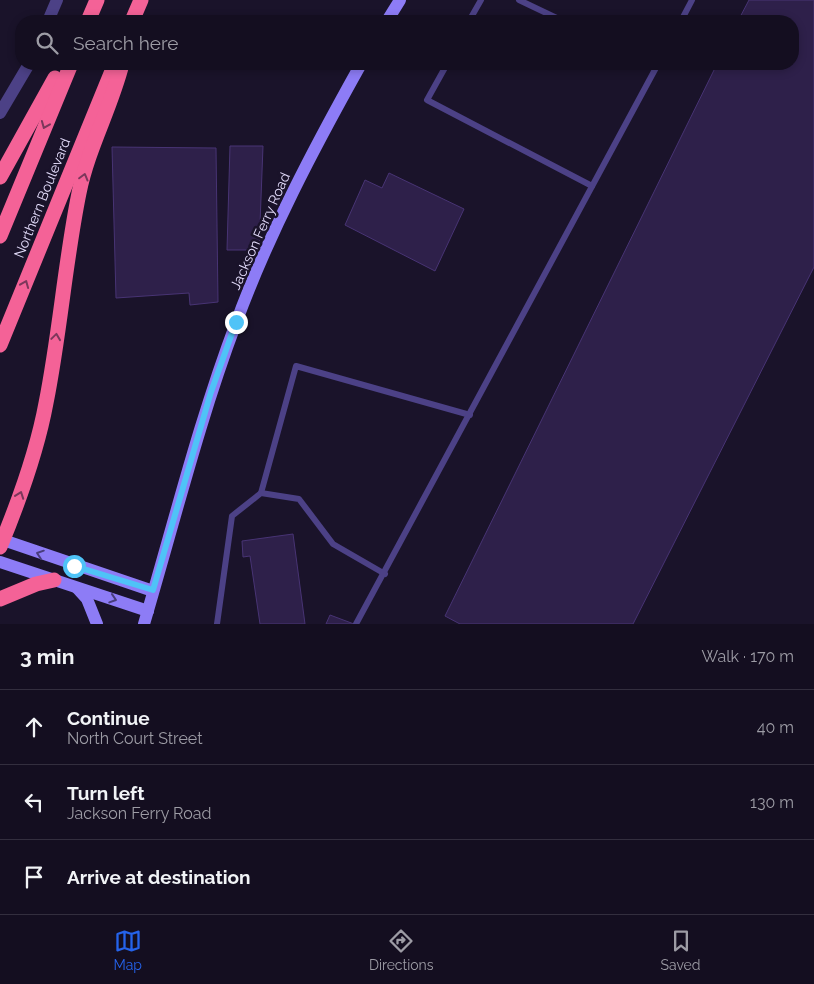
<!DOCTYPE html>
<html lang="en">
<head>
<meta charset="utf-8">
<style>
	:root { --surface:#140e20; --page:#211c2d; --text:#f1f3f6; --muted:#9d9ca5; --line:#332e3e; --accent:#2563eb }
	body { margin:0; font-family:Raleway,sans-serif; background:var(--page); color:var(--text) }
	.stop { position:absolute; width:15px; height:15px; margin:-11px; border:4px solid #4fc3f7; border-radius:50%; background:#fff }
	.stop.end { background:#4fc3f7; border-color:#fff; box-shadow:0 1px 5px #0008 }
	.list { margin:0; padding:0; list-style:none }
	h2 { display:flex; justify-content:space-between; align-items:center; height:65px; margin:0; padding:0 20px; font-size:21px }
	h2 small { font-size:16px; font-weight:400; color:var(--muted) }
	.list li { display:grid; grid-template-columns:32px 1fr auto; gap:15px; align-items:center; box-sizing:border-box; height:75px; padding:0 20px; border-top:1px solid var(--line) }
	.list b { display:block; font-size:19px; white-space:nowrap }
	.list p { margin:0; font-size:16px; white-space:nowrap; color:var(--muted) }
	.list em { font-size:16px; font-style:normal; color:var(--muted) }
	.icon { flex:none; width:28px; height:28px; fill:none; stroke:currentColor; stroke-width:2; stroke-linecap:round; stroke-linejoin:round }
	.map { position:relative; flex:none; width:814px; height:624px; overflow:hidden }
	.search { position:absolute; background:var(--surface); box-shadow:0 2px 8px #0003; left:15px; right:15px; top:15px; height:55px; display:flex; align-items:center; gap:12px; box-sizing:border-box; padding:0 18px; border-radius:20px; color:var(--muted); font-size:19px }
	.sheet { height:290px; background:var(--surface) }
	nav { display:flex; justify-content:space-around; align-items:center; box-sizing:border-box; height:70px; border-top:1px solid var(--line); background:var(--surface); font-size:14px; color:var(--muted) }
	nav a { display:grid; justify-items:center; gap:2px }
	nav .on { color:var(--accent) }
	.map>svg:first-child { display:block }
</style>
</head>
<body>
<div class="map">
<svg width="814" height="624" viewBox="0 0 814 624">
	<rect width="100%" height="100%" fill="#1a132a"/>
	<g fill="#2e204a" stroke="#483474">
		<path d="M749,0h65v267l-181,357h-173l-15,-8 272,-552h76v-43h-55z"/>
		<path d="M230,146h33l-4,104h-32z"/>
		<path d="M112,147l104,1 2,154 -28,3 -1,-12 -73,5z"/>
		<path d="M389,173l75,36 -29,62 -90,-46 20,-45 17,8z"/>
		<path d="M293,534l12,90h-45l-10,-68 -7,1 -1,-16z"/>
		<path d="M330,615l24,9h-28z"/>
	</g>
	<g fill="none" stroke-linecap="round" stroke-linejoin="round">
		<g stroke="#4c4186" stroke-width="6">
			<path d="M519,0l44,21"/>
			<path d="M469,21l12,-21"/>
			<path d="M681,21l11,-21"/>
			<path d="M447,64l-20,36 165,86"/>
			<path d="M261,493l35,-127 174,49"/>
			<path d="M217,624l15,-108 29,-23 38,6 34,45 52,30"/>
			<path d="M356,624l302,-560"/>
		</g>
		<g stroke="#4c4186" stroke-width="12">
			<path d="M48,21l9,-21"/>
			<path d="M0,113l29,-49"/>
		</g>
		<g stroke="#8d7cf6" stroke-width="12">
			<path d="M387,21l13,-21"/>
			<path d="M0,539l153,52"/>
			<path d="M0,562l148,49"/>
			<path d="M77,588l10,11 10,25"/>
			<path d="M144,624c30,-101 55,-203 92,-301 33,-90 78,-175 125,-259"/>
		</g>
		<g stroke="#f46297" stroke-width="15">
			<path d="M88,21l9,-21"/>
			<path d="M132,21l9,-21"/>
			<path d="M0,177l55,-99"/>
			<path d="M0,236l71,-172"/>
			<path d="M0,345l114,-279"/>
			<path d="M0,547c19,-46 37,-95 46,-144 14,-70 19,-141 33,-210 9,-45 32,-85 43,-129"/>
			<path d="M0,599l36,-15 18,-4"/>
		</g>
	</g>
	<defs><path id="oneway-chevron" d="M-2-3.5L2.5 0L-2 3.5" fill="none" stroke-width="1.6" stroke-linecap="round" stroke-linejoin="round" transform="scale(1.25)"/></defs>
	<g stroke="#7c375b">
		<use href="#oneway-chevron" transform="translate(45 125) rotate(112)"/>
		<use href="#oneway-chevron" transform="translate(84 177) rotate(-75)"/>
		<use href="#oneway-chevron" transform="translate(25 284) rotate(-68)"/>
		<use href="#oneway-chevron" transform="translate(56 337) rotate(-82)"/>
		<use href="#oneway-chevron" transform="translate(20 495) rotate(-70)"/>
	</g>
	<g stroke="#483d7c">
		<use href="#oneway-chevron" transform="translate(40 554) rotate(-161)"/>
		<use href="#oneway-chevron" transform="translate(113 599) rotate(18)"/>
	</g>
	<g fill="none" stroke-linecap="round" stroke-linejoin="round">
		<path stroke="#4fc3f7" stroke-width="6" d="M74,566l79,24 58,-198 25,-70"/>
	</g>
	<g text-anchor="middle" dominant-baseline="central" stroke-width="5" stroke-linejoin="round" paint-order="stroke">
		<g font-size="14" fill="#e5defd" stroke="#1a132a">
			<text transform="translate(42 198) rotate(-68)">Northern Boulevard</text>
			<text transform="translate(260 231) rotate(-66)">Jackson Ferry Road</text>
		</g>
	</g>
</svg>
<div class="stop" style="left:74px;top:566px"></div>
<div class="stop end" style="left:236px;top:322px"></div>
<div class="search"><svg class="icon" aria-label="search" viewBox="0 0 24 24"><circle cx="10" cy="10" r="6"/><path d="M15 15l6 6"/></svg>Search here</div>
</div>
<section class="sheet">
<h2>3 min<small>Walk · 170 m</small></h2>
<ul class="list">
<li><svg class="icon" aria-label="ahead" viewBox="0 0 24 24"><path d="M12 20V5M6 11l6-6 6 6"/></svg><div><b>Continue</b><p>North Court Street</p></div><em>40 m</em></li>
<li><svg class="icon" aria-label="left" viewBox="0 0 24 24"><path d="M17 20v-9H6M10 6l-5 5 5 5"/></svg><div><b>Turn left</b><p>Jackson Ferry Road</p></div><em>130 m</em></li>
<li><svg class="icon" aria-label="arrive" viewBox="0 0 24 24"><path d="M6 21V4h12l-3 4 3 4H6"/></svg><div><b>Arrive at destination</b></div></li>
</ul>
</section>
<nav>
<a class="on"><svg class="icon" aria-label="map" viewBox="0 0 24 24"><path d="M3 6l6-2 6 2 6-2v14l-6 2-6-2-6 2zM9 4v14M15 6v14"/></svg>Map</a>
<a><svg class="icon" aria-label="directions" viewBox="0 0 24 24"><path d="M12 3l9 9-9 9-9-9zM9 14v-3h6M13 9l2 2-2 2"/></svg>Directions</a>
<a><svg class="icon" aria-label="saved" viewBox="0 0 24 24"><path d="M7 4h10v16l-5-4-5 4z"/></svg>Saved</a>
</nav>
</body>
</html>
